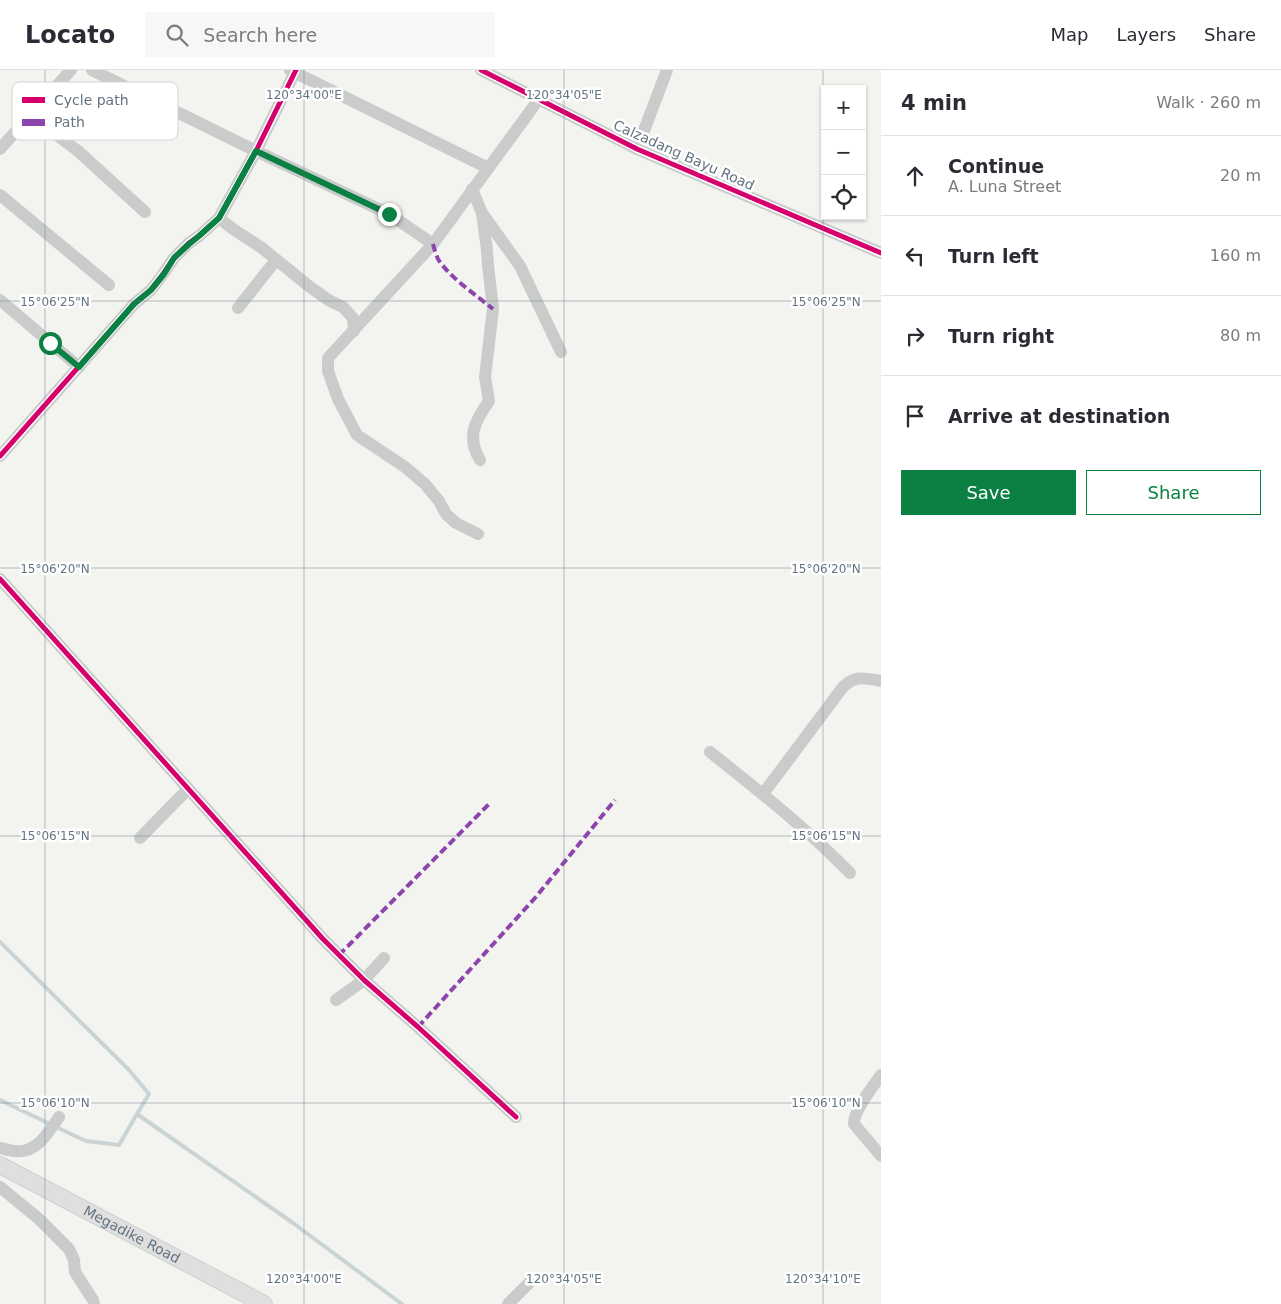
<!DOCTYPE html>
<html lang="en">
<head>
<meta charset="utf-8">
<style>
	:root { --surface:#fff; --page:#f7f7f7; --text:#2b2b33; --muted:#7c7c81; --line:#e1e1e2; --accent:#0b8043 }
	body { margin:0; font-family:"DejaVu Sans",sans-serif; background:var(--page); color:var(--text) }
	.controls { position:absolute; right:15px; top:15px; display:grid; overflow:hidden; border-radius:0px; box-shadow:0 1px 4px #0004 }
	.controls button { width:45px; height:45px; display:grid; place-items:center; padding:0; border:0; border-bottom:1px solid var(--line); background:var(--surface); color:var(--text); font:25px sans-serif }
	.stop { position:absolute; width:15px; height:15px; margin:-11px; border:4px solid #0b8043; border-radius:50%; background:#fff }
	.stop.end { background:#0b8043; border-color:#fff; box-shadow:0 1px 5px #0008 }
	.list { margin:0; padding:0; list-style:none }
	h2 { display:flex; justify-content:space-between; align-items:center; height:65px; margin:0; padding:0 20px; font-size:21px }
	h2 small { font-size:16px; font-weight:400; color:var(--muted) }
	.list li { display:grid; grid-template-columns:32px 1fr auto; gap:15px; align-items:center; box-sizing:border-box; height:80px; padding:0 20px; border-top:1px solid var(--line) }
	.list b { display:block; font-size:19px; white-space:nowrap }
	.list p { margin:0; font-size:16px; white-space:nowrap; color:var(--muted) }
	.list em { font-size:16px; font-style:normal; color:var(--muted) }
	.actions { display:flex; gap:10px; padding:15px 20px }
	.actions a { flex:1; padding:11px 0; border:1px solid var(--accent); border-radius:0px; text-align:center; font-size:18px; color:var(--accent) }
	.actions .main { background:var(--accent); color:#fff }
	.icon { flex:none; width:28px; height:28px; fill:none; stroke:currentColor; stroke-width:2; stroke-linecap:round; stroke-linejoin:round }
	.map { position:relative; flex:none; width:881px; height:1234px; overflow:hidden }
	header { display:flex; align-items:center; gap:30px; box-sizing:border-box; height:70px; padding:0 25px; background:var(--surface); border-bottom:1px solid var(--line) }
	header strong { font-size:24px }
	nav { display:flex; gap:28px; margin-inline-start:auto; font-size:18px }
	.search { width:350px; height:45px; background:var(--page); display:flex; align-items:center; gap:12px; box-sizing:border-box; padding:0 18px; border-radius:0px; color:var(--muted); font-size:19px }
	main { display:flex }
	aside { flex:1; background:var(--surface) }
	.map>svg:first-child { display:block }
</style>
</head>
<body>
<header>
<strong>Locato</strong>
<div class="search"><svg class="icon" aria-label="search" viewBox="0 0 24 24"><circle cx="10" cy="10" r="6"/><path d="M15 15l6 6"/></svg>Search here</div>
<nav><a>Map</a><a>Layers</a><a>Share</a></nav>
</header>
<main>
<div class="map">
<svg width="881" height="1234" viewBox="0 0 881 1234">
	<rect width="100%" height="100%" fill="#f3f3f0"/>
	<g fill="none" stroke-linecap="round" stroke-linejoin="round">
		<g stroke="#cbd4d5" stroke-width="4">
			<path d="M0,872l129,128 20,24 -12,20"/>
			<path d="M0,1030l50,24"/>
			<path d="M56,1057l30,14 33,4 18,-31 156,109 109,81"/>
		</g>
		<g stroke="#d0d1d0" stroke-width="18">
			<g id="major">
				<path id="s1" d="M0,1095l264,139"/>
			</g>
		</g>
		<g stroke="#cacccc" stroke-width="12">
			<path d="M92,0l164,81 133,63 44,30"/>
			<path d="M290,0l198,98"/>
			<path d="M481,0l156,79 244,104"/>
			<path d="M32,43l26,23 20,15 67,61"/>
			<path d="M0,79l71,-79"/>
			<path d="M637,79l30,-79"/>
			<path d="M472,119l10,24 38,53 41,86"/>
			<path d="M0,125l109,90"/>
			<path d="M219,148l14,11 29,19 48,39 20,14 13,6 10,11 1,13"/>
			<path d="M0,230l79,67"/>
			<path d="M238,238l38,-48"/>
			<path d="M0,386l134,-152 17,-14 12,-16 11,-16 15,-15 10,-7 20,-18 37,-67 40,-81"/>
			<path d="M480,390c-14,-23 -5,-39 9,-59l-4,-24 8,-68 -5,-44 -1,-15 -5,-37"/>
			<path d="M478,464l-22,-11 -10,-9 -7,-13 -14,-17 -20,-17 -48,-32 -19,-36 -10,-28v-13l105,-114 106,-145"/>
			<path d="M0,509l323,360 41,41 54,47 98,90"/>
			<path d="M710,682c48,38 97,77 140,121"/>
			<path d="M763,724l80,-107c13,-12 21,-9 38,-6"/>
			<path d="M140,768l48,-49"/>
			<path d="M336,930l28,-20 20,-22"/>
			<path d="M881,1005c-8,11 -28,37 -27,49l27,32"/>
			<path d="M0,1078c5,1 11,3 16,3 21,3 33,-20 43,-34"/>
			<path d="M0,1117l39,32 30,30 5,11 1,12 18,28 1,4"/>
			<path d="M508,1234l22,-22"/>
		</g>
		<use href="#major" stroke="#dfdfe0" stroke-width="16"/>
		<g stroke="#8e44ad" stroke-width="4" stroke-dasharray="8 4" stroke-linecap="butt">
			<path d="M433,174c1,5 3,10 5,15 12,19 37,35 55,50"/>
			<path d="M339,885l150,-151"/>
			<path d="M418,957l117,-129 80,-98"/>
		</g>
		<g stroke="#fff" stroke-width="8">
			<g id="cycleway">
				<path d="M481,0l156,79 244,104"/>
				<path d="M0,386l134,-152 17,-14 12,-16 11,-16 15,-15 10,-7 20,-18 37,-67 40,-81"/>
				<path d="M0,509l323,360 41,41 54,47 98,90"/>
			</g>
		</g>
		<use href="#cycleway" stroke="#d6006c" stroke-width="5"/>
	</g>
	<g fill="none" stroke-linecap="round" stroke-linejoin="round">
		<path stroke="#0b8043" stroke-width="6" d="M50,273l29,24 55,-63 17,-14 13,-16 10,-16 15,-14 10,-8 20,-18 37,-67 133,63"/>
	</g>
	<path fill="none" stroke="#627481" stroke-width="1" stroke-opacity="0.45" d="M45,0v1234M304,0v1234M564,0v1234M823,0v1234M0,231h881M0,498h881M0,766h881M0,1033h881"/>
	<g text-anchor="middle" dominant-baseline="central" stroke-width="5" stroke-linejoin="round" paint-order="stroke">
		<g font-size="14" fill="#627481" stroke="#fff">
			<text transform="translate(684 85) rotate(24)">Calzadang Bayu Road</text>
			<text stroke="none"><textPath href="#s1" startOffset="149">Megadike Road</textPath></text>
		</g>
	</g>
	<rect x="12" y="12" width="166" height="58" rx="8" fill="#fff" stroke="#d0d5d9" stroke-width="1"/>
	<rect x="22" y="27" width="23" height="6" fill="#d6006c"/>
	<rect x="22" y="49" width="23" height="7" fill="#8e44ad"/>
	<g font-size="14" fill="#627481">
		<text x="54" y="35">Cycle path</text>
		<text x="54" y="57">Path</text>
	</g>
	<g font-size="12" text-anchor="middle" fill="#627481" stroke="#fff" stroke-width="5" stroke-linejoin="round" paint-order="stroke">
		<text x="304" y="29">120°34'00"E</text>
		<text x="564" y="29">120°34'05"E</text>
		<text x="55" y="236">15°06'25"N</text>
		<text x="826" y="236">15°06'25"N</text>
		<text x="55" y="503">15°06'20"N</text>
		<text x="826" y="503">15°06'20"N</text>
		<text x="55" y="770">15°06'15"N</text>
		<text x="826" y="770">15°06'15"N</text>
		<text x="55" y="1037">15°06'10"N</text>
		<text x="826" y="1037">15°06'10"N</text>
		<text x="304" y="1213">120°34'00"E</text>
		<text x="564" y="1213">120°34'05"E</text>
		<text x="823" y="1213">120°34'10"E</text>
	</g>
</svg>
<div class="controls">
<button>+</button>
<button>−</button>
<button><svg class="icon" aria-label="locate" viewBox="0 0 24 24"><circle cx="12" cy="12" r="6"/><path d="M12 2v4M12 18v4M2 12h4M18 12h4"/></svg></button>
</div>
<div class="stop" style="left:50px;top:273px"></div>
<div class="stop end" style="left:389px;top:144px"></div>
</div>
<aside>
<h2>4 min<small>Walk · 260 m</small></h2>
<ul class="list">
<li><svg class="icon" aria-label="ahead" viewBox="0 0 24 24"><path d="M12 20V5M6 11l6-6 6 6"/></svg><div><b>Continue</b><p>A. Luna Street</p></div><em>20 m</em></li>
<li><svg class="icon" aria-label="left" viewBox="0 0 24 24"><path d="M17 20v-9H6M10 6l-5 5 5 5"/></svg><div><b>Turn left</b></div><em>160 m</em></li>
<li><svg class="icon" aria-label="right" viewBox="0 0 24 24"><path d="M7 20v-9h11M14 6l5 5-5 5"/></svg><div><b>Turn right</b></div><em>80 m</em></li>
<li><svg class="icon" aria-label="arrive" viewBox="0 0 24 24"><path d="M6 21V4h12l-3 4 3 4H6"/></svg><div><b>Arrive at destination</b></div></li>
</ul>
<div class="actions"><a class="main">Save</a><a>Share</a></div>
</aside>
</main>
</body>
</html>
